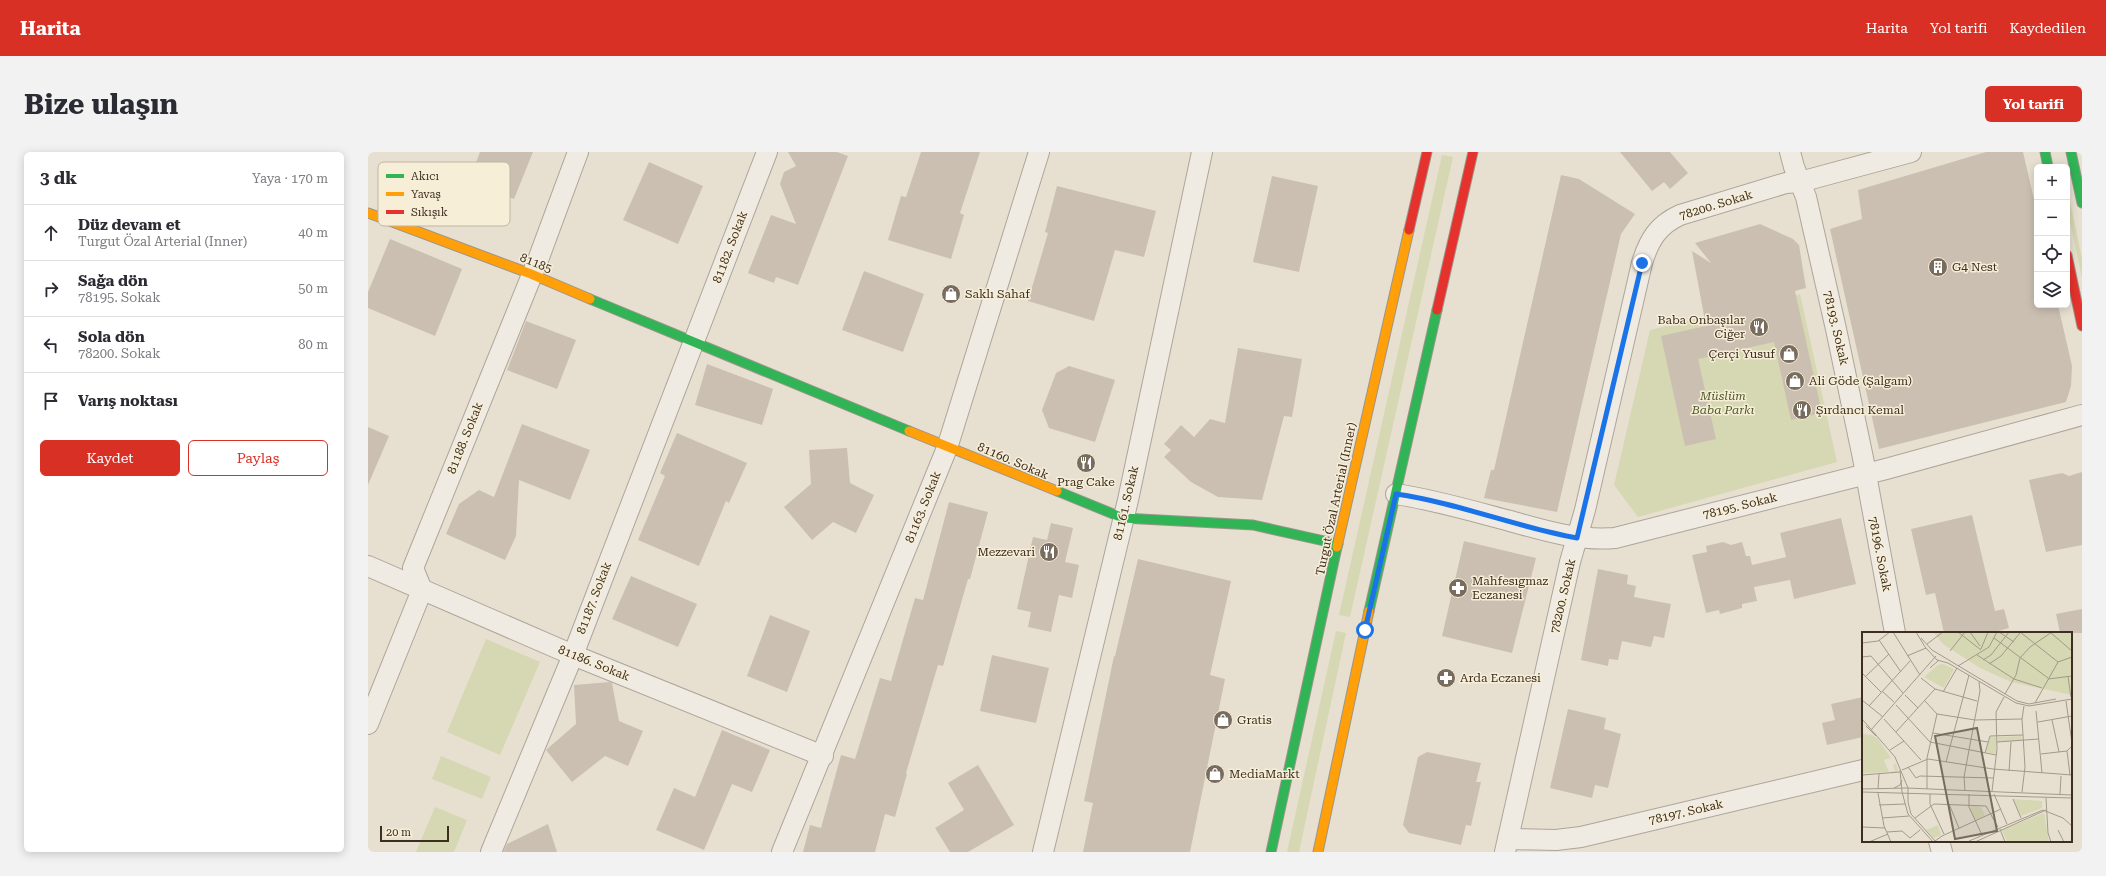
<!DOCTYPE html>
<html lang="tr">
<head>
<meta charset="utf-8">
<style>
	:root { --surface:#fff; --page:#f2f2f3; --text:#2b2b33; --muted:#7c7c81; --line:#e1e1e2; --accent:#d93025 }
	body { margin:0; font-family:"Roboto Serif",serif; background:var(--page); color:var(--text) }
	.controls { position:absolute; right:12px; top:12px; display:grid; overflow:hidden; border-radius:6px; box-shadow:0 2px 10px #0003 }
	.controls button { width:36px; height:36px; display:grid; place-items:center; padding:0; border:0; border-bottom:1px solid var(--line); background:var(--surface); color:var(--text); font:20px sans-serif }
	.scale { position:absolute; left:12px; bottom:10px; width:69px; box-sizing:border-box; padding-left:4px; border:2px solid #3d2e20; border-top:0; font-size:11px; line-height:14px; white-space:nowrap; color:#3d2e20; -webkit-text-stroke:3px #f7eed8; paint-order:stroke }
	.stop { position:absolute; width:12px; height:12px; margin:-9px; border:3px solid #1a73e8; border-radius:50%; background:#fff }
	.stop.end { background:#1a73e8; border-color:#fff; box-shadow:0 1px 4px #0008 }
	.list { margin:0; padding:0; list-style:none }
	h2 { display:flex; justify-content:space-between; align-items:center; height:52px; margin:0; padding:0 16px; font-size:17px }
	h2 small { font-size:13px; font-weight:400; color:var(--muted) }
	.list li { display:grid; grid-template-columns:26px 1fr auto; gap:12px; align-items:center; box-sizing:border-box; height:56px; padding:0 16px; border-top:1px solid var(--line) }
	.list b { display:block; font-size:15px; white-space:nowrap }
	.list p { margin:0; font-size:13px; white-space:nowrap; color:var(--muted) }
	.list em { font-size:13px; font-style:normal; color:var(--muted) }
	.actions { display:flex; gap:8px; padding:12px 16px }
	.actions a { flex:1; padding:9px 0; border:1px solid var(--accent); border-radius:6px; text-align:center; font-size:14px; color:var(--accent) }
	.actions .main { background:var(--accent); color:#fff }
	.icon { flex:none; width:22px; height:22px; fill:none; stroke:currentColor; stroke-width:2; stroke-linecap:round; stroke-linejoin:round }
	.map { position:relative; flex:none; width:1714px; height:700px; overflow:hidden; border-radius:6px }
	header { display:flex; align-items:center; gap:24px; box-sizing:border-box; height:56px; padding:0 20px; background:var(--accent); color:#fff }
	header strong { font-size:19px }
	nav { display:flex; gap:22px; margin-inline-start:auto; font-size:14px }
	.intro { display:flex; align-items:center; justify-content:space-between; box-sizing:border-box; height:96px; padding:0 24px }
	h1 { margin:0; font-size:28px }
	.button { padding:10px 18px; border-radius:6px; background:var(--accent); color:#fff; font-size:14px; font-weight:700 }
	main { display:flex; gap:24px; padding:0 24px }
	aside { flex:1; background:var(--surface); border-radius:6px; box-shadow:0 2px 10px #0003 }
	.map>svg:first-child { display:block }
</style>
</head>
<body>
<header>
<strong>Harita</strong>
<nav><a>Harita</a><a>Yol tarifi</a><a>Kaydedilen</a></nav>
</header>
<div class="intro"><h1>Bize ulaşın</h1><a class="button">Yol tarifi</a></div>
<main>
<aside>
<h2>3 dk<small>Yaya · 170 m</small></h2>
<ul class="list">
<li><svg class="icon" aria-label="ahead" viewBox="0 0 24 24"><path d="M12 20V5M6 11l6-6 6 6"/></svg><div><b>Düz devam et</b><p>Turgut Özal Arterial (Inner)</p></div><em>40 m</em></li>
<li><svg class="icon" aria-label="right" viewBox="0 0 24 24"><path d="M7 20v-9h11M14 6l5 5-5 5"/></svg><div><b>Sağa dön</b><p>78195. Sokak</p></div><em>50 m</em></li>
<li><svg class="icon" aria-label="left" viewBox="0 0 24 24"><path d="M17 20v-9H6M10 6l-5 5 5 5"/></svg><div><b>Sola dön</b><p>78200. Sokak</p></div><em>80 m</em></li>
<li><svg class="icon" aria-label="arrive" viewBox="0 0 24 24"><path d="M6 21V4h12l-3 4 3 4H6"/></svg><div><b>Varış noktası</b></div></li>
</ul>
<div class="actions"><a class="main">Kaydet</a><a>Paylaş</a></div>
</aside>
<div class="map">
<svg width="1714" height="700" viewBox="0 0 1714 700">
	<rect width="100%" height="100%" fill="#e7e0d1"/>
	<g fill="#d6d7b3">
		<path d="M1074,3l11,2 -103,460 -11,-2z"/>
		<path d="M1699,36l15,70v20l-15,-70z"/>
		<path d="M1432,142l37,168 -199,55 -24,-32 36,-155z"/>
		<path d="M968,479l10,2 -47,219h-12z"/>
		<path d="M118,487l54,23 -40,93 -53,-23z"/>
		<path d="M73,604l50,21 -9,22 -50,-20z"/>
		<path d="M67,655l32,13 -13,32h-38z"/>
	</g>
	<g fill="#cbbfb2">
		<path d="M112,0h53l-19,47 -45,-18z"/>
		<path d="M420,0h49l11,4 -50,129 -22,-8 -2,6 -26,-10 23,-58 25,9 -16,-40 4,-12 12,-6z"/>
		<path d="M553,0h59l-20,61 4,2 -13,44 -63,-19 13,-44 5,1z"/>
		<path d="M1252,0h50l18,21 -18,16 -6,-7 -12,9z"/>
		<path d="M1618,0h37l14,60v93h21l14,61 -1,20 -5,16 -187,47 -49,-220 32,-10 -4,-29z"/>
		<path d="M281,10l54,24 -25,58 -55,-24z"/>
		<path d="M1193,23l18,4 56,35 -14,20 -64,278 -73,-14 7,-28h3z"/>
		<path d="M904,24l46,10 -19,86 -46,-10z"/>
		<path d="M689,34l99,25 -12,46 -29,-7 -21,71 -66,-20 20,-68 -3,-1z"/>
		<path d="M1392,72l33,15 6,6 7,43 -11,3 27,122 -31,7 -17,-78 -76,17 18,80 -31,7 -24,-110 45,-10 -14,-75 19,12 -16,-20z"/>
		<path d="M22,87l72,30 -27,67 -67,-28v-16z"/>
		<path d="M496,119l60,23 -21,58 -61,-22z"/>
		<path d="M158,169l50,19 -19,49 -50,-19z"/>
		<path d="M870,196l64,11 -10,58 -8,-1 -22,84 -44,-3 -27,-15 -27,-25 7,-7 -7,-6 17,-19 13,12 16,-18 15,4z"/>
		<path d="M339,212l66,25 -11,36 -67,-20z"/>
		<path d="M701,214l46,14 -20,62 -46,-14 -7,-18 14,-37z"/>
		<path d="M154,272l68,26 -20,50 -51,-20 -3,56 -11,24 -59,-26 13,-30 20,-14 15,7z"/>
		<path d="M0,275l21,9 -21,49z"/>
		<path d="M309,281l70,30 -18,40 -3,-2 -27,65 -61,-26 27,-64 -5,-3z"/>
		<path d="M479,296l3,35 24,12 -18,38 -23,-11 -21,18 -28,-33 27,-23 -2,-34z"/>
		<path d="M1714,320v73l-36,7 -17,-72 33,-7 7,3z"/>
		<path d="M581,350l39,10 -18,67h-2l-25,87 -5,-1 -32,108 1,1 -12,43 -10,-3 -10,38h-72l7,-27 11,3 20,-73 14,4 25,-81 11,3 24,-83 8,2z"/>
		<path d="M1604,363l23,96 9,-2 5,19 -18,5h-47l-9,-40 -9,2 -15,-66z"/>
		<path d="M1473,366l15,66 -62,15 -4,-19 -36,7 3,14 -15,3v4l-22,6 -1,-4 -13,3 -14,-58 15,-3 -1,-6 17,-4 8,3 11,-3 4,14h4l2,9 34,-8 -6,-24z"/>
		<path d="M683,371l22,5 -8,34 14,3 -7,33 -13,-3 -8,37 -23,-5 3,-15 -14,-3 16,-72 14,3z"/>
		<path d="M1096,389l72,17 -24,95 -70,-17z"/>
		<path d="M770,407l93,22 -21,94 15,4 -35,173h-107l10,-49 -9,-2 30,-145h1z"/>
		<path d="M1230,417l30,6 -1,9 9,2 -2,11 37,7 -7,34 -10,-2 -3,11 -29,-6 -4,19 -9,-1 -1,7 -27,-6z"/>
		<path d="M263,424l66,28 -19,43 -66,-28z"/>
		<path d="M1714,457v24h-22l-4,-19z"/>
		<path d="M402,463l40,16 -23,61 -40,-16z"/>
		<path d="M624,503l57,13 -13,55 -56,-12z"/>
		<path d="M242,530l2,1 7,38 24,10 -15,35 -23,-10 -33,26 -26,-32 30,-26 -2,-39z"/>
		<path d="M1495,545v40l-36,8 -5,-22 13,-3 -4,-16z"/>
		<path d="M1200,557l38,9 -2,11 17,5 -13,54 -13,-3 -3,13 -42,-10z"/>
		<path d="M354,578l48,20 -18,42 -20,-8 -28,66 -48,-20 18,-42 21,9z"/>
		<path d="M1059,600l54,11 -5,19h5l-10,44 -5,-1 -5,20 -52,-12 -6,-8 15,-68z"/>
		<path d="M610,613l36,60 -46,27h-18l-15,-24 29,-18 -16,-27z"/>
		<path d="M180,672l9,28h-54l4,-8z"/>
	</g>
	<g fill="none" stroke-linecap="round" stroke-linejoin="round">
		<g stroke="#ada599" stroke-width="22">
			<g id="street">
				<path d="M1422,0l4,15 12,30 30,132 27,129 32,175"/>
				<path d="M1028,342c39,6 76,17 114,27 35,10 69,20 105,17l271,-69 196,-54"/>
				<path d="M0,414l205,89 250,101"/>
				<path d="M0,572l54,-134 -9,-22 125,-308 40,-108"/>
				<path d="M1140,687l48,1 25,-3 282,-67"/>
				<path d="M1571,689l3,11"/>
				<path d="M123,700l82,-197 194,-503"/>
				<path d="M414,700l165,-404 92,-296"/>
				<path d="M675,700l85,-352 74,-348"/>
				<path d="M1137,700l65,-290 15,-52 57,-247c7,-23 16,-38 38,-48l106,-32 14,-1 111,-30"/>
			</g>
		</g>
		<g stroke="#9c958a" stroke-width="11">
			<g id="fast">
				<path d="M1677,0l3,15"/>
				<path d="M1703,0l11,51"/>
				<path d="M222,147l319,132"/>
				<path d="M689,339l66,27 130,7 85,19"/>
				<path d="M1001,459l68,-301"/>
				<path d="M903,700l66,-305"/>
			</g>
		</g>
		<g stroke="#9c958a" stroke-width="11">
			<g id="slow">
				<path d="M0,61l163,61 59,25"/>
				<path d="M541,279l148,60"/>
				<path d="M969,395l72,-317"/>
				<path d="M950,700l51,-241"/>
			</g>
		</g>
		<g stroke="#9c958a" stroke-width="11">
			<g id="jam">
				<path d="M1041,78l18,-78"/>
				<path d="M1699,103l15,71"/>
				<path d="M1069,158l36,-158"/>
			</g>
		</g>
		<use href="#street" stroke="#efebe3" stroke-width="20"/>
		<use href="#fast" stroke="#30b455" stroke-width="9"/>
		<use href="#slow" stroke="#ff9f0a" stroke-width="9"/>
		<use href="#jam" stroke="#e5322d" stroke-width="9"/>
	</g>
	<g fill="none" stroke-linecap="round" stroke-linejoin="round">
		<path stroke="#1a73e8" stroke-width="5" d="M997,478l31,-136c62,9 120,33 181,44l65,-275"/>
	</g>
	<defs>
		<g id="building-disc" transform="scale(1)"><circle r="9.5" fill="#786c5e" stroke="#f7eed8"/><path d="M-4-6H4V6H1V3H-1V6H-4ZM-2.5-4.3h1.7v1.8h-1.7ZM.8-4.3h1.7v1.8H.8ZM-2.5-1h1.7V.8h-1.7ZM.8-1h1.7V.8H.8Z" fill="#fff"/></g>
		<g id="shop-disc" transform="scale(1)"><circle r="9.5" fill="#786c5e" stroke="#f7eed8"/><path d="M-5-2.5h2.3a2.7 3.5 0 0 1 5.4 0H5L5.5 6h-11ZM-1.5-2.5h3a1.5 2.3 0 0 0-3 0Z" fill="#fff"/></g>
		<g id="restaurant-disc" transform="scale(1)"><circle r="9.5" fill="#786c5e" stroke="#f7eed8"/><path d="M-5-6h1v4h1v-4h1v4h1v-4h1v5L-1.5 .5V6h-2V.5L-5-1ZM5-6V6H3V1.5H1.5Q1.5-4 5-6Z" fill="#fff"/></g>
		<g id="pharmacy-disc" transform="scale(1)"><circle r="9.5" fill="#786c5e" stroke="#f7eed8"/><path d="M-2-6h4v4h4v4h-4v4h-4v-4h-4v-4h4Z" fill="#fff"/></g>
	</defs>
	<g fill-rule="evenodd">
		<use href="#building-disc" x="1570" y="115"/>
		<use href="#shop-disc" x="583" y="142"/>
		<use href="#restaurant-disc" x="1391" y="175"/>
		<use href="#shop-disc" x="1421" y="202"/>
		<use href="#shop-disc" x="1427" y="229"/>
		<use href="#restaurant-disc" x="1434" y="258"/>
		<use href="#restaurant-disc" x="718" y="311"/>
		<use href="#restaurant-disc" x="681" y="400"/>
		<use href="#pharmacy-disc" x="1090" y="436"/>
		<use href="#pharmacy-disc" x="1078" y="526"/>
		<use href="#shop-disc" x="855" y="568"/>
		<use href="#shop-disc" x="847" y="622"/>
	</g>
	<g text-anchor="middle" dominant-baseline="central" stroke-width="3" stroke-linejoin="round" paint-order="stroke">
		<g font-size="12" fill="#3d2e20" stroke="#f7eed8">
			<text transform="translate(1348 53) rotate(-17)">78200. Sokak</text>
			<text transform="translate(362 95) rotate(-69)">81182. Sokak</text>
			<text transform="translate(168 111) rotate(22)">81185</text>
			<text transform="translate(1468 176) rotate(77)">78193. Sokak</text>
			<text transform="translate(97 286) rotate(-68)">81188. Sokak</text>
			<text transform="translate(645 309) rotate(23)">81160. Sokak</text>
			<text transform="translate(968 347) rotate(-78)">Turgut Özal Arterial (Inner)</text>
			<text transform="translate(758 351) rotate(-77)">81161. Sokak</text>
			<text transform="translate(1372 354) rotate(-14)">78195. Sokak</text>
			<text transform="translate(555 355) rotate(-68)">81163. Sokak</text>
			<text transform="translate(1512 402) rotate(79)">78196. Sokak</text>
			<text transform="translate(1195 444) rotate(-77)">78200. Sokak</text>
			<text transform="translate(226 446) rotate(-69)">81187. Sokak</text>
			<text transform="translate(226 511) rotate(22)">81186. Sokak</text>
			<text transform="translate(1318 660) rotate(-13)">78197. Sokak</text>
		</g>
		<g font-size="12" fill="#3d2e20" stroke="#f7eed8" text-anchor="start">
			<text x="1584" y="115">G4 Nest</text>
			<text x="597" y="142">Saklı Sahaf</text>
			<text x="1377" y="168" text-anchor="end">Baba Onbaşılar<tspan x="1377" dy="14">Ciğer</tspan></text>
			<text x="1407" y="202" text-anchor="end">Çerçi Yusuf</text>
			<text x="1441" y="229">Ali Göde (Şalgam)</text>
			<text x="1448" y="258">Şırdancı Kemal</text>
			<text x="718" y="330" text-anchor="middle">Prag Cake</text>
			<text x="667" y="400" text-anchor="end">Mezzevari</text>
			<text x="1104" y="429">Mahfesıgmaz<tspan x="1104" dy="14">Eczanesi</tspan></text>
			<text x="1092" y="526">Arda Eczanesi</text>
			<text x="869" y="568">Gratis</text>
			<text x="861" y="622">MediaMarkt</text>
		</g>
		<g font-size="12" font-style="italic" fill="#4d5a26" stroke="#f7eed8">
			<text x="1355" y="244">Müslüm<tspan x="1355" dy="14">Baba Parkı</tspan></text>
		</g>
	</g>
	<g transform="translate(1494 480)">
		<rect width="210" height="210" fill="#e7e0d1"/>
		<path d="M71,0h139v63l-61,-13 -31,-14 -37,-24zM81,32l11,5 -10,19 -20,-11 14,-12zM0,102l10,1 6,4 13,19 -7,2 5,12 6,-1 -2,-6 3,-1 2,7 -2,1 -34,1zM159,104l1,5 -24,1v-5zM128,105h6v17l-10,-2zM151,167l29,2v7l-21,8zM110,174l9,1 4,8 -9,5 -6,-12zM182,181l5,28 -42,1 -5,-12zM76,193l3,10 -7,3 -8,-8z" fill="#d6d7b3"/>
		<path fill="none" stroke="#a3998a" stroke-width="1" d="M31,0l27,43M54,0l9,15 12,13 11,3 68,40 13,3 43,-7M96,0l23,18M108,0l10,14M137,0l15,10M158,0l38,30M189,1l21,18M59,6l11,12 85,51 12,3 27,-5M132,6l54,40M17,8l22,32M0,11l16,-2 12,-9M65,12l16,-12M119,17l7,-17M88,19l15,-19M115,23l37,24 28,9M45,24l19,-8M0,25l9,-1 32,37M121,28l8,-5 18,-23M127,32l12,-8 19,-23M96,34l31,-19 8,-15M68,36l9,-8M0,41l19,19M4,44l23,-22M206,45l3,20M59,46l14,11 42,12M186,47l24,-3M20,59l12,11M81,60l14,-24M143,62l11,-19 4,-17 10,-11 22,-15M43,63l13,13M0,68l21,17M63,69l12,13 38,6 47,-1M204,69l6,42M173,71l23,-41 14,-5M34,73l34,37 66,13M7,74l41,-45M174,79l6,62M0,87l33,38 13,31v14l3,12 25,28M22,87l37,41M190,88l7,32M176,90l34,-6M4,94l10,10M9,98l65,-74M34,100l39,-43M71,101l55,9M135,110l42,-3M28,118l14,-9M205,119l3,24M123,121l5,-17 33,-1M179,122l26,-3 5,-5M84,130l23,-87M46,135l8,11 4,-2 73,2M38,138l2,22 6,22 25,28M40,138l26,-11 65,10 79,6M147,139l2,-29M0,143l38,-3M32,156l6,-3 2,-5M0,157l45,-1 165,7M16,157l1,-15M65,157v-31l10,-44M103,159l-1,-14 16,-86 -1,-9M130,159l5,-42 -1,-37 8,-15M0,160l210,6M160,160l3,-25 -3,-48 2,-13M16,161l6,33 7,16M68,162v10l14,30M107,162v13l13,28M132,162l13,30M198,162l1,-18M184,166l2,35 3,9M151,167l8,19M87,172l10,24M17,173l26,-1M20,186l27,-2M53,186l19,-14 52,2 12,21M0,195l23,1M138,197l5,13M196,198l6,12M25,200l15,-1 8,7 10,-8M73,209l7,-5 59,-27M107,209l74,-31 20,8 9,8M7,210l19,-8M113,210l71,-32"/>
		<path fill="#786c5e" fill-opacity="0.15" stroke="#786c5e" stroke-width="2" d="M115,96l20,103 -42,8 -20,-103z"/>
		<rect width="210" height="210" fill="none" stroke="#3d2e20" stroke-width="2"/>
	</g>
	<rect x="10" y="10" width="132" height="64" rx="6" fill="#f7eed8" stroke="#bfb4a1" stroke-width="1"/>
	<rect x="18" y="22" width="18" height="4" fill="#30b455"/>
	<rect x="18" y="40" width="18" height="4" fill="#ff9f0a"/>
	<rect x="18" y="58" width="18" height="4" fill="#e5322d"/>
	<g font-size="11" fill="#3d2e20">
		<text x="43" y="28">Akıcı</text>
		<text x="43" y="46">Yavaş</text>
		<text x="43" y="64">Sıkışık</text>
	</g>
</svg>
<div class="controls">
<button>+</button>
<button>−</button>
<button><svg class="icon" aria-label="locate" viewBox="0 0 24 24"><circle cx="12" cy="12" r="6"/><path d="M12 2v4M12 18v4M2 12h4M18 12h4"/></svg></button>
<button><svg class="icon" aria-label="layers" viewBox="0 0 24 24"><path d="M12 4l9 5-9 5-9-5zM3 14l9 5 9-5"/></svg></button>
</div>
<div class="scale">20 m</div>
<div class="stop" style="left:997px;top:478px"></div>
<div class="stop end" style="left:1274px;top:111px"></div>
</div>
</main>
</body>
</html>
